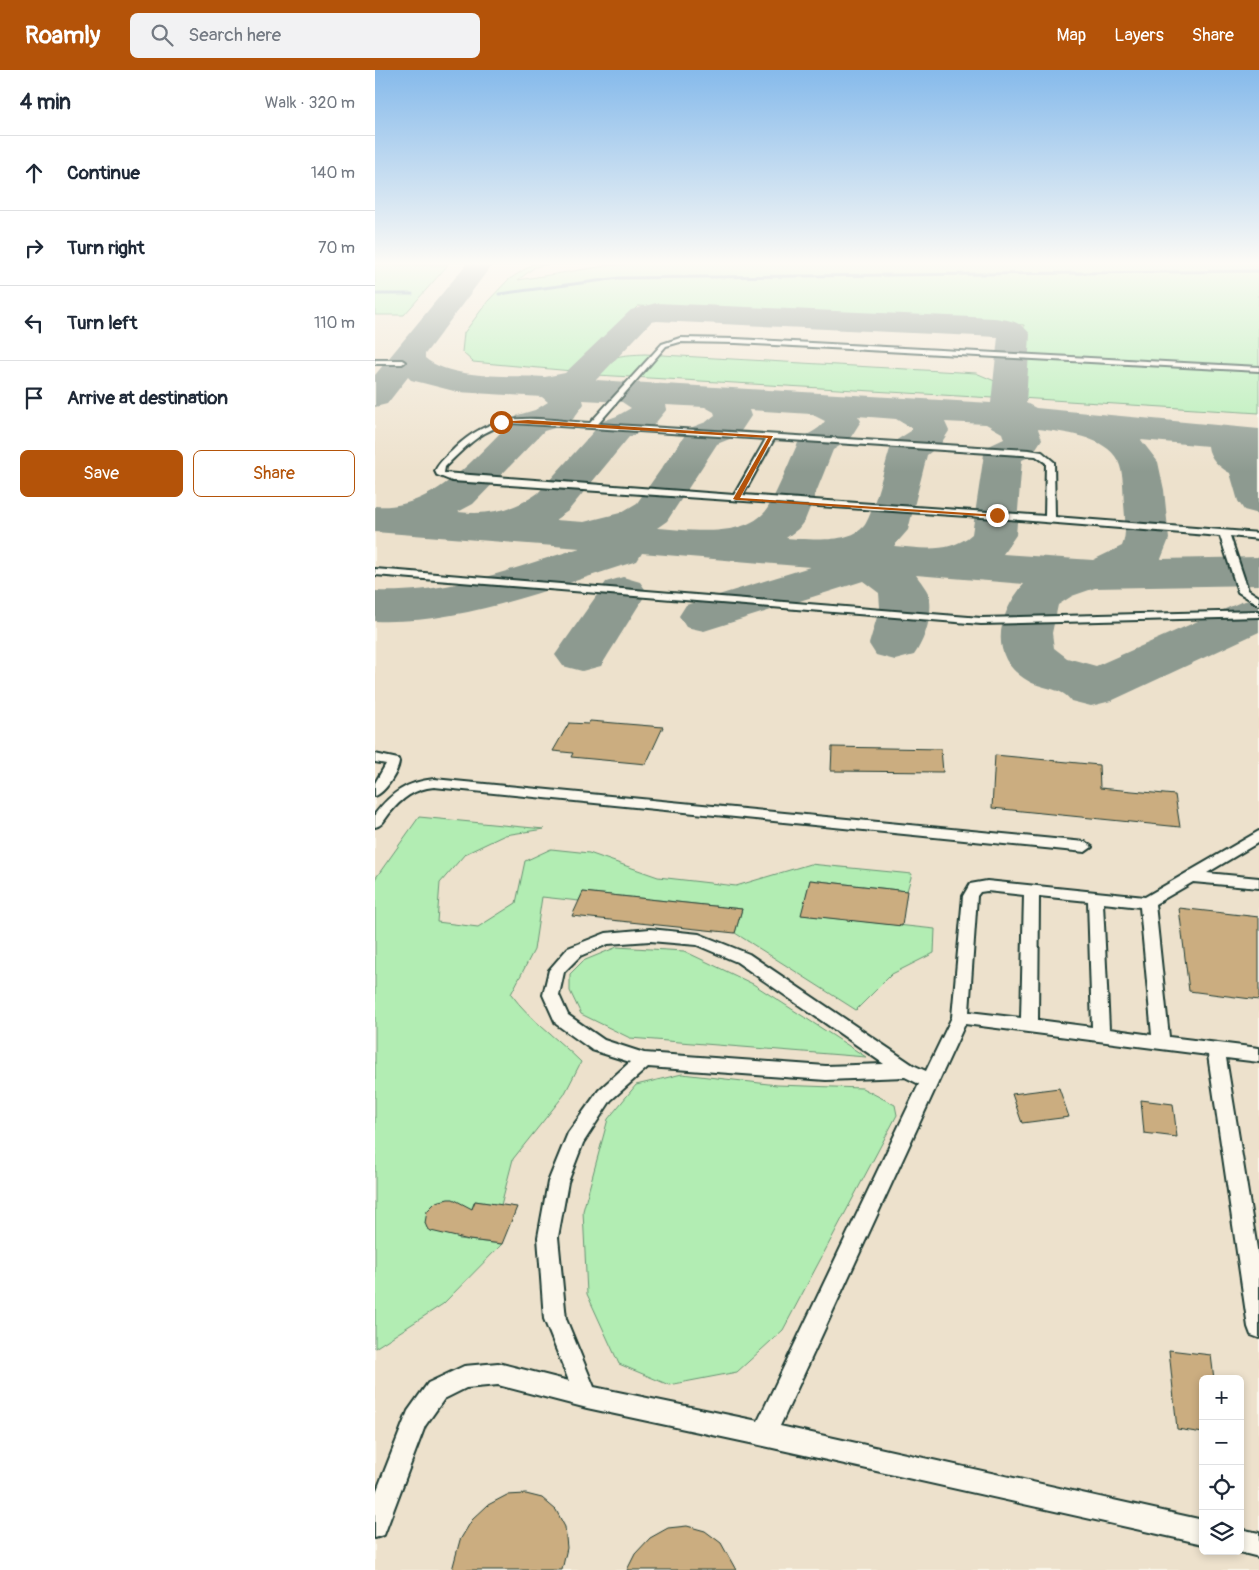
<!DOCTYPE html>
<html lang="en">
<head>
<meta charset="utf-8">
<style>
	:root { --surface:#fff; --page:#f2f2f3; --text:#1f2937; --muted:#747a83; --line:#e0e1e3; --accent:#b45309 }
	body { margin:0; font-family:Pangolin,sans-serif; background:var(--page); color:var(--text) }
	.controls { position:absolute; right:15px; bottom:15px; display:grid; overflow:hidden; border-radius:8px; box-shadow:0 2px 8px #0003 }
	.controls button { width:45px; height:45px; display:grid; place-items:center; padding:0; border:0; border-bottom:1px solid var(--line); background:var(--surface); color:var(--text); font:25px sans-serif }
	.stop { position:absolute; width:15px; height:15px; margin:-11px; border:4px solid #b45309; border-radius:50%; background:#fff }
	.stop.end { background:#b45309; border-color:#fff; box-shadow:0 1px 5px #0008 }
	.list { margin:0; padding:0; list-style:none }
	h2 { display:flex; justify-content:space-between; align-items:center; height:65px; margin:0; padding:0 20px; font-size:21px }
	h2 small { font-size:16px; font-weight:400; color:var(--muted) }
	.list li { display:grid; grid-template-columns:32px 1fr auto; gap:15px; align-items:center; box-sizing:border-box; height:75px; padding:0 20px; border-top:1px solid var(--line) }
	.list b { display:block; font-size:19px; white-space:nowrap }
	.list em { font-size:16px; font-style:normal; color:var(--muted) }
	.actions { display:flex; gap:10px; padding:15px 20px }
	.actions a { flex:1; padding:11px 0; border:1px solid var(--accent); border-radius:8px; text-align:center; font-size:18px; color:var(--accent) }
	.actions .main { background:var(--accent); color:#fff }
	.icon { flex:none; width:28px; height:28px; fill:none; stroke:currentColor; stroke-width:2; stroke-linecap:round; stroke-linejoin:round }
	.map { position:relative; flex:none; width:884px; height:1500px; overflow:hidden }
	header { display:flex; align-items:center; gap:30px; box-sizing:border-box; height:70px; padding:0 25px; background:var(--accent); color:#fff }
	header strong { font-size:24px }
	nav { display:flex; gap:28px; margin-inline-start:auto; font-size:18px }
	.search { width:350px; height:45px; background:var(--page); display:flex; align-items:center; gap:12px; box-sizing:border-box; padding:0 18px; border-radius:8px; color:var(--muted); font-size:19px }
	main { display:flex }
	aside { flex:1; background:var(--surface) }
	.map>svg:first-child { display:block }
</style>
</head>
<body>
<header>
<strong>Roamly</strong>
<div class="search"><svg class="icon" aria-label="search" viewBox="0 0 24 24"><circle cx="10" cy="10" r="6"/><path d="M15 15l6 6"/></svg>Search here</div>
<nav><a>Map</a><a>Layers</a><a>Share</a></nav>
</header>
<main>
<aside>
<h2>4 min<small>Walk · 320 m</small></h2>
<ul class="list">
<li><svg class="icon" aria-label="ahead" viewBox="0 0 24 24"><path d="M12 20V5M6 11l6-6 6 6"/></svg><div><b>Continue</b></div><em>140 m</em></li>
<li><svg class="icon" aria-label="right" viewBox="0 0 24 24"><path d="M7 20v-9h11M14 6l5 5-5 5"/></svg><div><b>Turn right</b></div><em>70 m</em></li>
<li><svg class="icon" aria-label="left" viewBox="0 0 24 24"><path d="M17 20v-9H6M10 6l-5 5 5 5"/></svg><div><b>Turn left</b></div><em>110 m</em></li>
<li><svg class="icon" aria-label="arrive" viewBox="0 0 24 24"><path d="M6 21V4h12l-3 4 3 4H6"/></svg><div><b>Arrive at destination</b></div></li>
</ul>
<div class="actions"><a class="main">Save</a><a>Share</a></div>
</aside>
<div class="map">
<svg width="884" height="1500" viewBox="0 0 884 1500">
	<rect width="100%" height="100%" fill="#fbf7ec"/>
	<filter id="ink" filterUnits="userSpaceOnUse"><feTurbulence type="fractalNoise" baseFrequency=".02" numOctaves="2"/><feDisplacementMap in="SourceGraphic" scale="10" xChannelSelector="R" yChannelSelector="G"/><feConvolveMatrix kernelMatrix="1 2 1 2 8 2 1 2 1" color-interpolation-filters="sRGB"/></filter>
	<g filter="url(#ink)">
		<path fill="#ede1cc" fill-rule="evenodd" d="M0,192h884v1308h-884zM828,1309h37v172h-37z"/>
		<g fill="#b2edb3" stroke="#689574">
			<path d="M276,192h608v151l-239,-15 4,-73 -386,-19 -66,65 -99,-9 -11,-10 2,-19 24,-32 20,-21 25,-16h17l-15,3 -17,13 87,-14z"/>
			<path d="M73,195l-44,50h-29v-50z"/>
			<path d="M270,284l331,19 21,9 -1,13 -3,3 -396,-23 -4,-4c13,-16 32,-16 52,-17z"/>
			<path d="M44,747l125,12 -39,6 -40,19 -25,29 -3,39 41,5 38,-24 9,-42 26,-12 38,4 69,24 78,9 74,-22 102,10 -5,17 -97,-11 -8,35 133,14 -1,24 -42,21 -36,36 -121,-77 7,-24 -159,-17 -4,9 -37,-4 -8,53 -23,44c20,27 47,45 70,68l-17,33 -51,64 -12,46 -26,-4 -16,38 43,5 -59,60 -68,44v-469z"/>
			<path d="M242,877l67,4 69,33 113,73 -236,-19 -49,-24 -11,-23v-17l13,-13z"/>
			<path d="M307,1004l95,11 85,3 33,17 2,10 -114,215 -46,42 -68,13 -50,-21 -32,-70 -4,-83 25,-92 28,-34z"/>
		</g>
		<g fill="none" stroke-linecap="round" stroke-linejoin="round">
			<g stroke="#658da4" stroke-width="3">
				<path d="M0,224h37"/>
				<path d="M124,224l120,-16 640,-7"/>
			</g>
			<g fill="#8d9a90" fill-rule="evenodd">
				<path d="M93,192h26l-69,92v4c26,22 86,17 120,19l20,-4 66,-63 25,-7 338,15c14,2 27,3 36,16l-4,69 10,5 223,21v85l-15,-4 -6,-9 -8,-28c-10,-5 -21,-15 -22,-27l-67,-6 17,22 6,28 5,49 -8,20 98,-2v28l-164,3 -23,8 -14,9 -6,28 2,15 13,10 29,8 145,-64 18,-4v34l-148,69 -20,5 -20,-5c-8,-13 -27,-12 -41,-19 -43,-23 -33,-67 -6,-98l-108,-9c4,6 10,13 13,20 5,19 -5,46 -15,60l-19,5 -19,-5 -7,-11 11,-37 -1,-14 -16,-12 -159,50 -18,-4 -7,-11 7,-11 124,-38 -168,-14 -5,8c-86,26 -170,63 -262,60v-30c77,3 133,-22 205,-43l-205,-16v-26c61,5 103,-53 143,-91l17,-5 13,-8 -6,-5 -84,-5 -47,-12 -3,-3 -21,27 -12,3v-32zM282,251l341,16 -7,66 -395,-23 55,-58zM208,330l39,2 9,6 -14,8 -14,5 -65,72c-25,18 -50,22 -80,19l15,-8 71,-73 17,-5 12,-7 11,-15zM291,335l39,2 9,5 1,3 -9,7 -16,6 -53,75 -17,10 -36,9 -29,-2 13,-9 61,-74 23,-10 15,-18zM374,340l62,4 14,7c-7,11 -20,12 -27,22 -7,14 -25,61 -34,70 -24,25 -76,17 -107,15l10,-7 50,-77 15,-6 9,-7 10,-15zM483,346l38,3 15,9v3l-16,10 -5,8c-6,19 -15,58 -24,74 -12,22 -59,16 -80,15l12,-9 7,-9 28,-70 16,-10 12,-19zM570,352l41,2 16,9 2,6 -15,7 -5,8 -12,80c-22,20 -51,14 -78,12l14,-16 19,-75 13,-10 9,-14zM663,359c24,3 68,7 80,32 6,12 5,30 6,43 1,13 3,30 -2,42l-29,14 -90,-6 13,-19 6,-75 9,-4 11,-17z"/>
				<path d="M248,507l17,5 7,10 -46,74 -19,5 -19,-5 -8,-11 51,-73z"/>
			</g>
		</g>
		<g fill="#cbad80" stroke="#1f3d34">
			<path d="M215,651l73,6 -17,37 -75,-7 2,-4 -20,-2 16,-28 19,1z"/>
			<path d="M457,677l109,2 2,23 -112,-1z"/>
			<path d="M620,685l104,10 1,23 75,7 5,32 -188,-19z"/>
			<path d="M435,810l97,11 -5,35 -101,-11z"/>
			<path d="M208,822l159,17 -7,24 -163,-17z"/>
			<path d="M804,838l80,9v83l-70,-9z"/>
			<path d="M684,1018l10,29 -47,6 -10,-29z"/>
			<path d="M766,1030l32,4 4,33 -33,-4z"/>
			<path d="M73,1129h5l19,10 3,-8 42,6 -15,37 -33,-4 -38,-9 -4,-3 -2,-5 2,-12 9,-9z"/>
			<path d="M794,1280l42,5 3,24h-11v54l-26,-4z"/>
			<path d="M151,1424l16,4 14,12 9,17 2,21 -5,22h-110l8,-30 12,-20 16,-15 19,-10z"/>
			<path d="M312,1456l18,5 16,12 15,27h-109l8,-16 15,-16 18,-10z"/>
		</g>
		<g fill="none" stroke-linecap="round" stroke-linejoin="round">
			<g stroke="#1f3d34" stroke-width="4">
				<g id="lane">
					<path d="M305,268l56,1 523,28v4l-523,-28 -56,-1 -14,4 -68,78 431,26 13,2 12,10 1,55 204,16v6l-29,-3 18,54 11,7v8l-21,-13 -18,-56 -224,-18 -544,-37 -15,-6 -2,-4c4,-9 13,-16 20,-23 43,-41 82,-28 135,-25l72,-79zM137,353l254,16 -32,56 -290,-22 1,-6c20,-20 38,-39 67,-44zM399,369l262,17 10,7 -1,53 -302,-21z"/>
					<path d="M0,290h27l3,2 -3,2h-27z"/>
					<path d="M0,499l606,49 278,-7v6l-278,7 -606,-49z"/>
					<path d="M0,684l23,5 1,3c-1,10 -14,31 -24,34v-13l11,-19 -11,-2z"/>
					<path d="M59,709l651,63 7,5 -7,5 -651,-65c-20,2 -32,11 -45,27 -4,5 -7,12 -14,13v-13c17,-22 32,-32 59,-35z"/>
					<path d="M884,761v11l-52,31 52,5v10l-66,-6 -38,22 14,133 90,11v14l-33,-4 33,203v77l-8,-3 -3,-8 -40,-272 -243,-31 -185,402 423,94v24l-439,-98 -177,-38 -89,-23 -32,3 -22,11 -19,27 -41,109 -9,3v-43l33,-84 20,-28 36,-17 34,-3 71,18 -25,-62 -6,-82 10,-55 20,-49 31,-43 31,-28 -38,-12 -36,-26 -13,-29 6,-25 19,-22 38,-15 44,-4 49,5 50,20 164,111 13,6 26,-54 11,-121 7,-12 17,-3 158,16zM612,821l37,4 -3,123 -52,-6 8,-116 3,-4zM664,826l49,5 4,126 -54,-7zM728,833l37,4 12,128 -43,-6zM275,871l47,4 40,17 147,102 -58,2 -182,-13 -40,-13 -36,-25 -9,-20 5,-23 16,-16 28,-12zM273,997l178,13 79,-3 14,7 -161,337 -164,-34 -28,-68 -8,-82 10,-55 15,-39 28,-43z"/>
					<path d="M865,1459l19,4v24l-24,-6h5z"/>
				</g>
			</g>
			<use href="#lane" fill="#fbf7ec" fill-rule="evenodd"/>
		</g>
	</g>
	<linearGradient id="sky" x2="0" y2="1"><stop stop-color="#86baeb"/><stop offset="0.48" stop-color="#fdfbf6"/><stop offset="1" stop-color="#fdfbf6" stop-opacity="0"/></linearGradient>
	<rect width="884" height="402" fill="url(#sky)"/>
	<path fill="#b45309" d="M153,350l245,16 -33,62 259,17 -2,2 -261,-17 -3,-1 35,-61 -270,-16z"/>
</svg>
<div class="controls">
<button>+</button>
<button>−</button>
<button><svg class="icon" aria-label="locate" viewBox="0 0 24 24"><circle cx="12" cy="12" r="6"/><path d="M12 2v4M12 18v4M2 12h4M18 12h4"/></svg></button>
<button><svg class="icon" aria-label="layers" viewBox="0 0 24 24"><path d="M12 4l9 5-9 5-9-5zM3 14l9 5 9-5"/></svg></button>
</div>
<div class="stop" style="left:126px;top:352px"></div>
<div class="stop end" style="left:622px;top:445px"></div>
</div>
</main>
</body>
</html>
